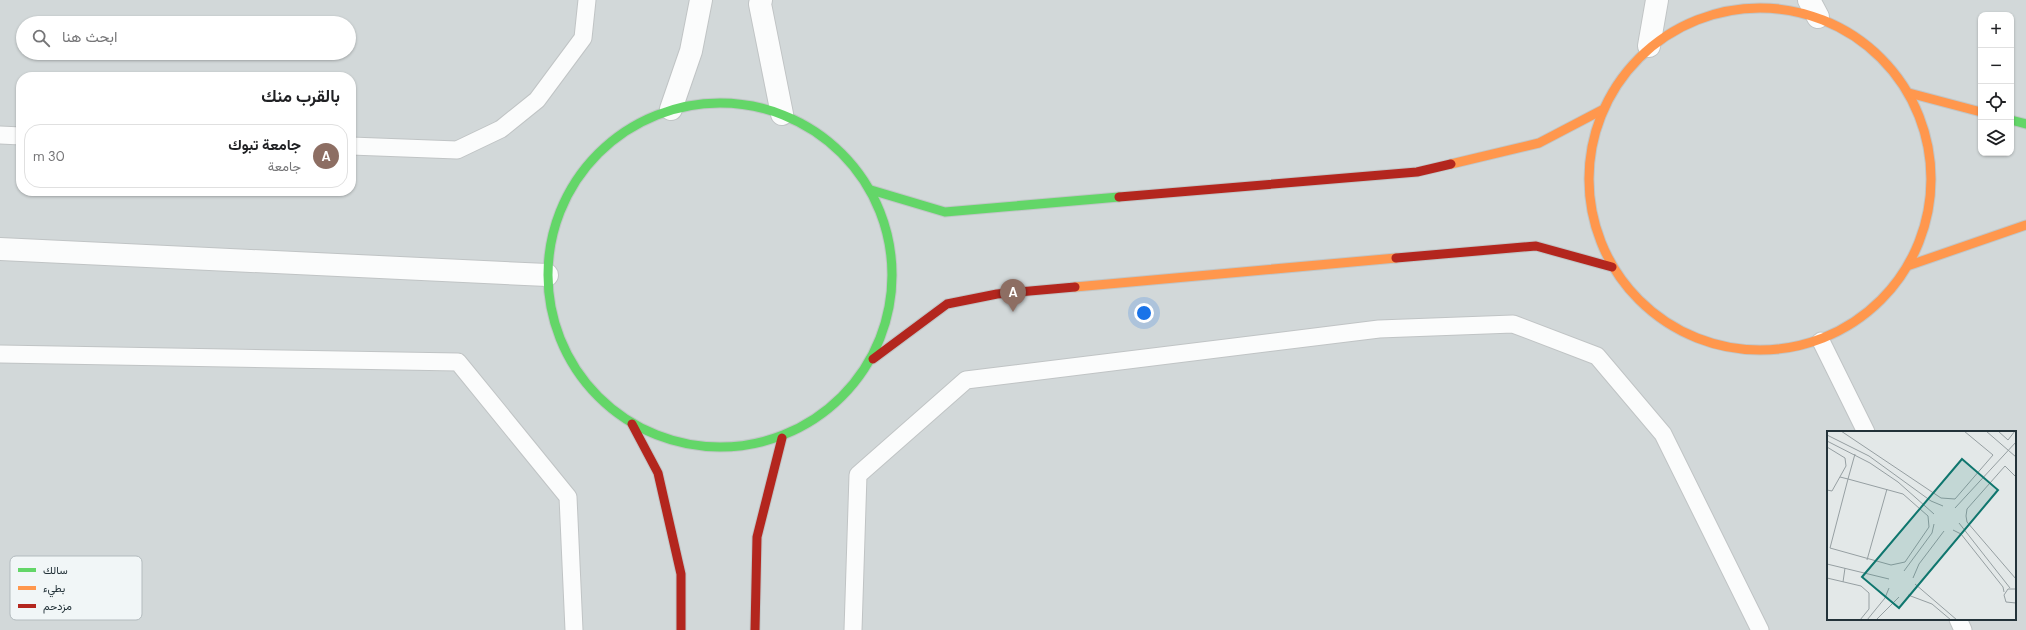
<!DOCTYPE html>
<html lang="ar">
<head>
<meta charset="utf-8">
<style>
	:root { --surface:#fff; --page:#f2f2f2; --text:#202124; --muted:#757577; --line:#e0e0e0; --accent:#0b8043 }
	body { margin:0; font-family:"DM Sans",Vazirmatn,sans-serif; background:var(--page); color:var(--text); direction:rtl }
	.controls { position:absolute; right:12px; top:12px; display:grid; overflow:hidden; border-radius:8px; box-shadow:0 1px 3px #0004 }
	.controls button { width:36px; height:36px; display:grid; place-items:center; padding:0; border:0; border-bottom:1px solid var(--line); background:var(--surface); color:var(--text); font:20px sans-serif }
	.you { position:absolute; left:1144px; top:313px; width:14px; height:14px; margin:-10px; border:3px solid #fff; border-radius:50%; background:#1a73e8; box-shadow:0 0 0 6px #1a73e833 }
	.badge { display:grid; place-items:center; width:26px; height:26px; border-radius:50%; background:var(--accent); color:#fff; font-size:13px; font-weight:700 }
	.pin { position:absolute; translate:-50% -33px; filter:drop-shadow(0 1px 2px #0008) }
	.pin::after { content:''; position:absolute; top:21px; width:14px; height:12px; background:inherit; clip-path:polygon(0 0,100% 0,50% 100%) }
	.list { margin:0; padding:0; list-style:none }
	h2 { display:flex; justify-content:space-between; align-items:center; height:52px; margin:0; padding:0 16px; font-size:17px }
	h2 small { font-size:13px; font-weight:400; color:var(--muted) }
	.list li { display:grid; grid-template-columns:26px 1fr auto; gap:12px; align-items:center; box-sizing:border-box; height:64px; margin:0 8px 8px; padding:0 8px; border:1px solid var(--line); border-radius:16px }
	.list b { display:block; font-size:15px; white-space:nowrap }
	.list p { margin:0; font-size:13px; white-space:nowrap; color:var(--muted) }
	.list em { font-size:13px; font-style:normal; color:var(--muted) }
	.icon { flex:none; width:22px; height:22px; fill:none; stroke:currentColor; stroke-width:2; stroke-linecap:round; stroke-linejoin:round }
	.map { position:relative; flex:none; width:2026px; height:630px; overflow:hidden; direction:ltr }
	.search { position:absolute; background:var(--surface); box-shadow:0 1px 3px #0004; left:16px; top:16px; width:340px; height:44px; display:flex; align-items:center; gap:10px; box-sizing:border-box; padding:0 14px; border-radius:22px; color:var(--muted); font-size:15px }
	.panel { position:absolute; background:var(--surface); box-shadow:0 1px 3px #0004; left:16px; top:72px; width:340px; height:124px; border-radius:16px; direction:rtl }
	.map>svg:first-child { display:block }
</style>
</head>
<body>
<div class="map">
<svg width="2026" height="630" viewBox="0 0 2026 630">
	<rect width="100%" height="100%" fill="#e3e8e8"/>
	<path fill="#d2d8d9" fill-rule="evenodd" d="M0,0h2026v630h-2026zM1981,15h30v138h-30zM23,23h326v30h-326zM21,77h330v114h-330zM1828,432h187v187h-187z"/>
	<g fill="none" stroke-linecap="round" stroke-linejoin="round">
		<g stroke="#c0c4c5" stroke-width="19">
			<g id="lane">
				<path d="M0,135l21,1"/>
				<path d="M351,146l106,4 44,-21 36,-29 46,-62 4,-38"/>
				<path d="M1821,341l45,91"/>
				<path d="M0,354l458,8 110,135 6,133"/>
				<path d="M1958,619l5,11"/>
				<path d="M853,630l5,-155 108,-95 413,-51 134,-5 84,32 66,78 97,196"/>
			</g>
		</g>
		<g stroke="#c0c4c5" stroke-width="24">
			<g id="street">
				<path d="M761,0l-1,4 22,110"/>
				<path d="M1809,0l9,17"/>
				<path d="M1649,46l8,-46"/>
				<path d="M671,109l20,-58 10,-51"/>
				<path d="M0,249l547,26"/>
			</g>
		</g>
		<g stroke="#c1c6c7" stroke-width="11">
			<g id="fast">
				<circle cx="720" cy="275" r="172"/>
				<path d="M2011,120l15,4"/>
				<path d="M871,190l74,22 174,-15"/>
			</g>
		</g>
		<g stroke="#c1c6c7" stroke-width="11">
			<g id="slow">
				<circle cx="1760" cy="179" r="171"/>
				<path d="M1909,93l72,19"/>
				<path d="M1451,164l88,-21 63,-33"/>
				<path d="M1910,265l116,-40"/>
				<path d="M1075,287l321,-29"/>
			</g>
		</g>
		<g stroke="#c1c6c7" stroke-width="11">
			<g id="jam">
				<path d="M1119,197l298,-25 34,-8"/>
				<path d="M1396,258l140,-12 76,21"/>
				<path d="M873,359l74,-55 50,-10 78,-7"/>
				<path d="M632,424l26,49 23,101v56"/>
				<path d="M755,630l2,-93 25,-99"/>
			</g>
		</g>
		<use href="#lane" stroke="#fbfcfc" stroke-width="17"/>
		<use href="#street" stroke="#fbfcfc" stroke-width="22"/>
		<use href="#fast" stroke="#63d668" stroke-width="9"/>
		<use href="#slow" stroke="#ff974d" stroke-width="9"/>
		<use href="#jam" stroke="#b3261e" stroke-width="9"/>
	</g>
	<g transform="translate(1827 431)">
		<rect width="189" height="189" fill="#e3e8e8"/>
		<path fill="none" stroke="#969fa2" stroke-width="1" d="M14,0l100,67 14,1 38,-44 -29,-24M159,0l30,26M171,0l10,9 7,-9M0,4l42,21 62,45 12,5M0,10l43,22 28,19 36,32M0,16l18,11 1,8 -14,25 -5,-1M13,46l8,2 55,15 25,22 1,11 -24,35 -14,3 -61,-17 18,-69 7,-25M189,46l-11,-11 -38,43 -1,7 1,6 49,57M128,77l61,-66M132,92l51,65M126,99l8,4 42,53 1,5M40,129l20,-71M0,133l62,15M77,140l28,-38 2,-9M0,147l34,8 8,7v16l-9,11M86,147l6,-14 25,-33M16,151l2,-14M88,153l42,36M189,158h-8l-4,6 2,7 10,1M81,164l24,9 19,16M40,189l18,-22 4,-10M49,189l23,-23"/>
		<path fill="#0f766e" fill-opacity="0.15" stroke="#0f766e" stroke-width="2" d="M135,28l36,31 -99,118 -37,-31z"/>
		<rect width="189" height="189" fill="none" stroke="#233239" stroke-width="2"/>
	</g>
	<rect x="10" y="556" width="132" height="64" rx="6" fill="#f1f6f7" stroke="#b3bbbe" stroke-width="1"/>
	<rect x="18" y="568" width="18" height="4" fill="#63d668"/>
	<rect x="18" y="586" width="18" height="4" fill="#ff974d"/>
	<rect x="18" y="604" width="18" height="4" fill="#b3261e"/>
	<g font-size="11" fill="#233239">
		<text x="43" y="574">سالك</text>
		<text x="43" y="592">بطيء</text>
		<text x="43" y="610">مزدحم</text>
	</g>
</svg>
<div class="controls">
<button>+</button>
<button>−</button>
<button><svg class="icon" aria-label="locate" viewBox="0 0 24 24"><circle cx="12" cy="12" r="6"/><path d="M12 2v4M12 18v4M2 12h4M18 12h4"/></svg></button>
<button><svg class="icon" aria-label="layers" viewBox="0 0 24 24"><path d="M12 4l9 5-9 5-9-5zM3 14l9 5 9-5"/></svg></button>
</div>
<div class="you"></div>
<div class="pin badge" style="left:1013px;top:312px;background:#8d6e63">A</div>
<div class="search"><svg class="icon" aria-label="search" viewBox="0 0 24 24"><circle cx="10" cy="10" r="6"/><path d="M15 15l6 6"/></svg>ابحث هنا</div>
<section class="panel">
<h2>بالقرب منك<small></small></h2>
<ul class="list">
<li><span class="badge" style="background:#8d6e63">A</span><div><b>جامعة تبوك</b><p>جامعة</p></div><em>30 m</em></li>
</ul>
</section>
</div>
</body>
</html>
